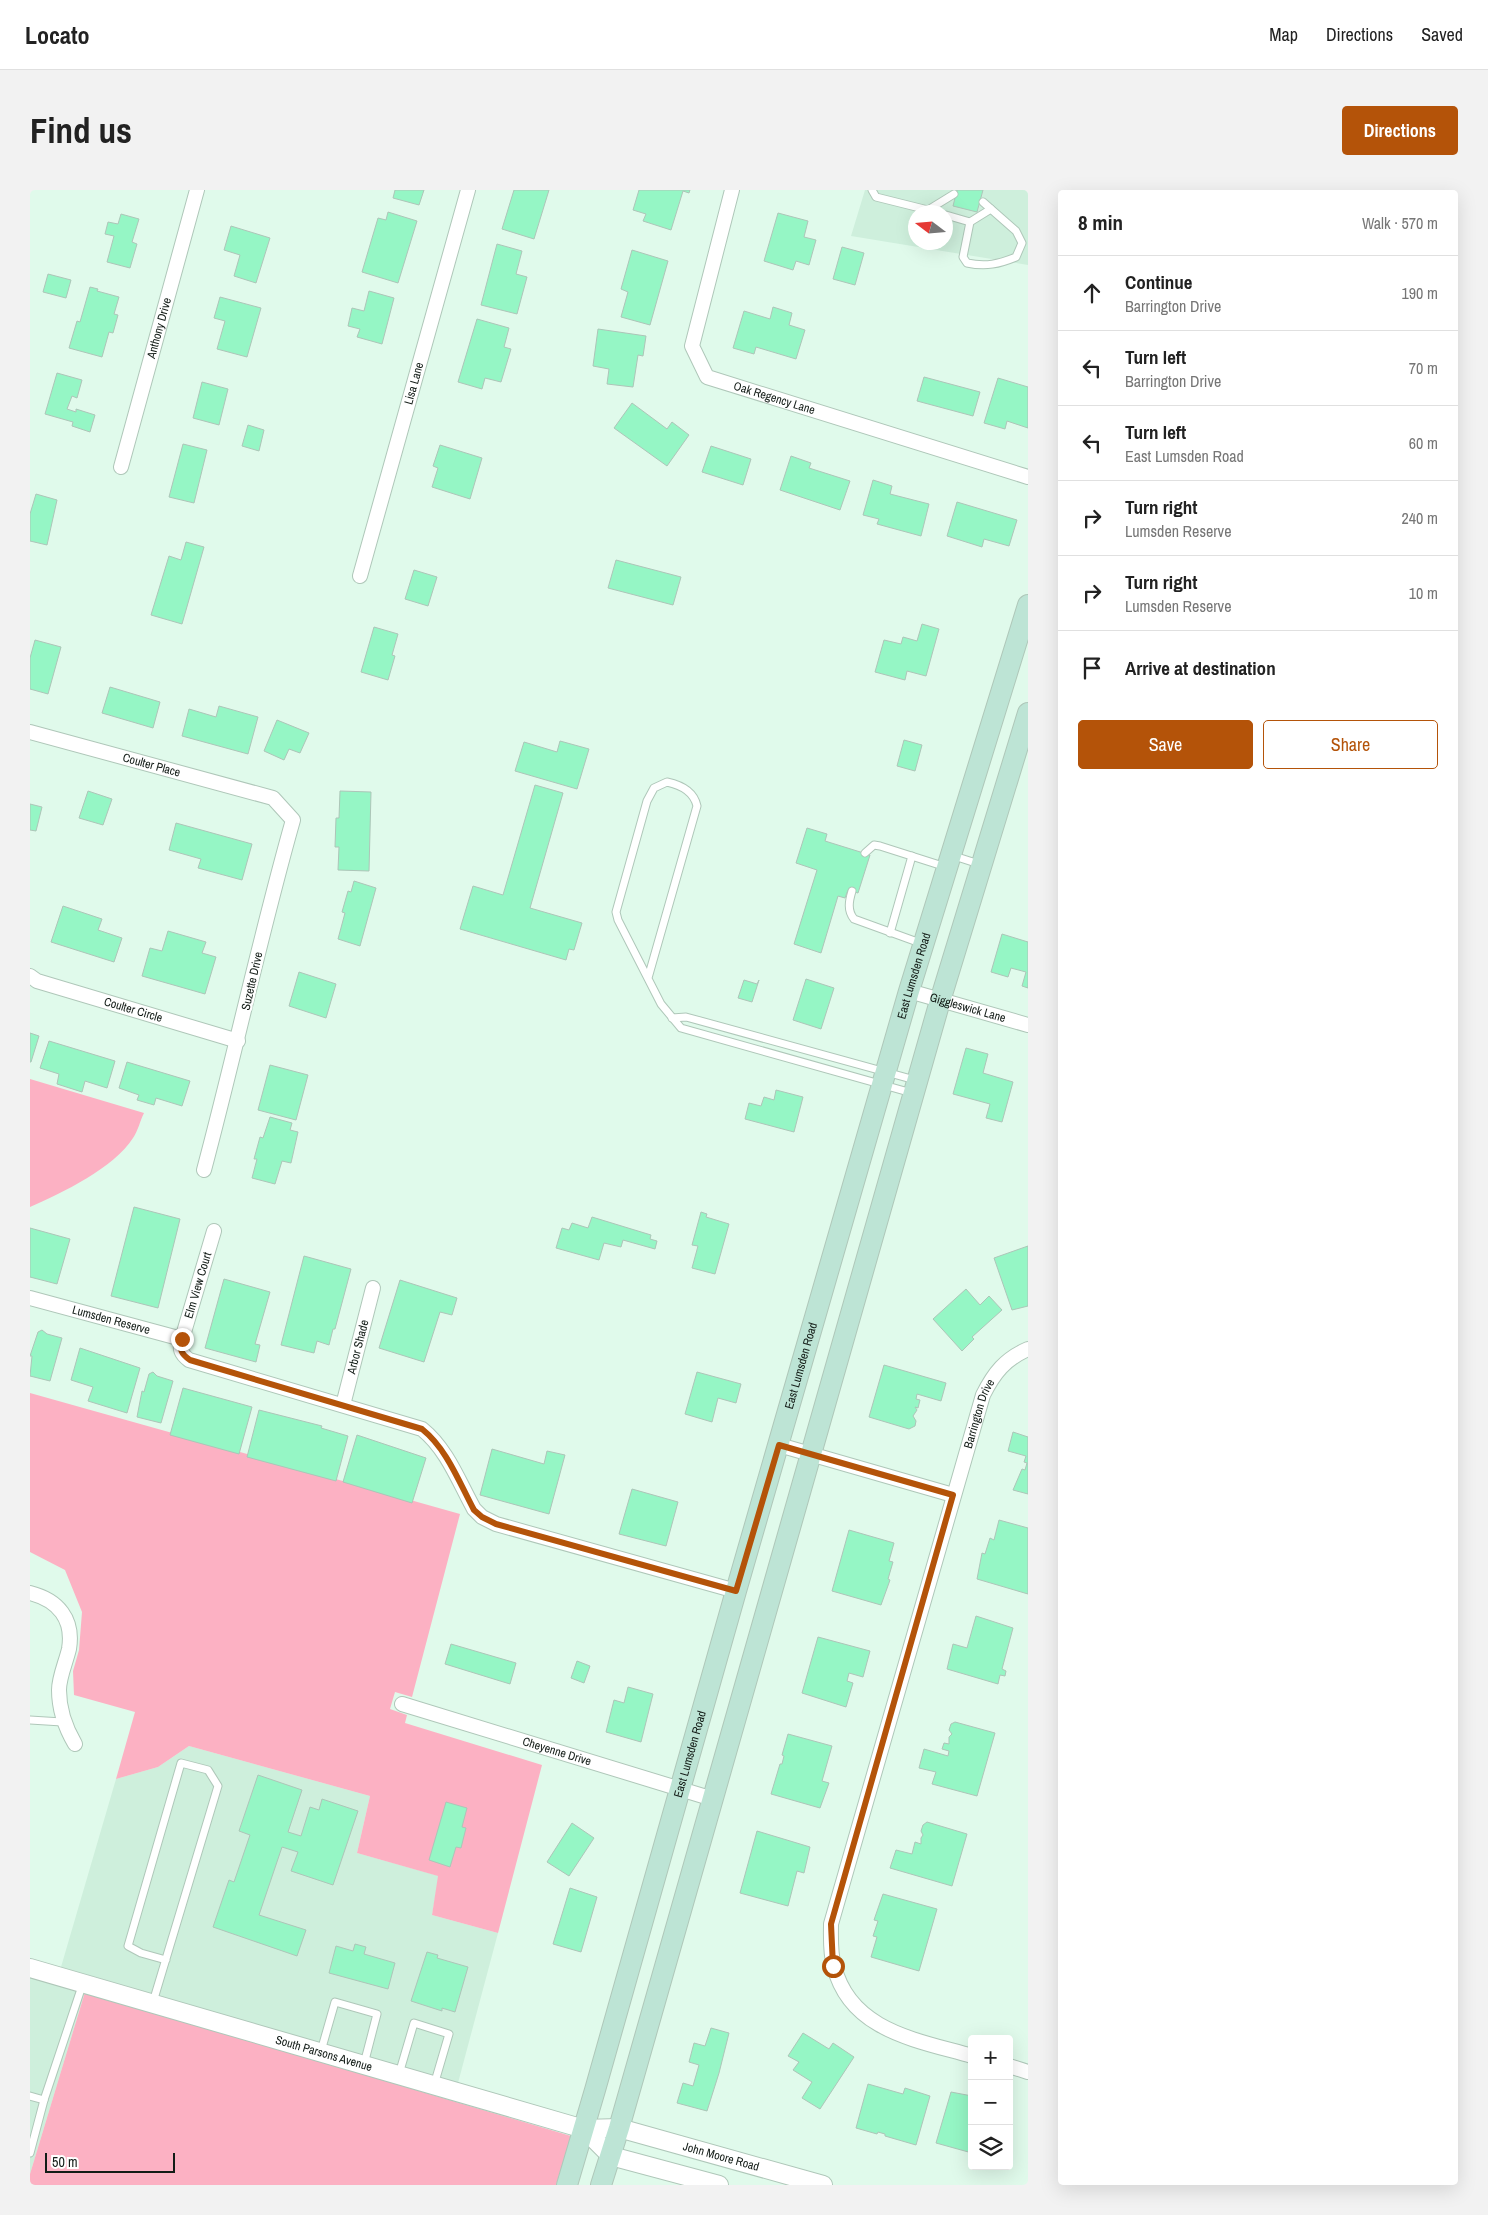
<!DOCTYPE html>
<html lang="en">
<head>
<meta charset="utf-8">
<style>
	:root { --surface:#fff; --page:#f2f2f2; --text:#222; --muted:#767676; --line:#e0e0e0; --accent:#b45309 }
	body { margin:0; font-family:"Archivo Narrow",sans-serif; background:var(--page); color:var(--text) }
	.controls { position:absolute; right:15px; bottom:15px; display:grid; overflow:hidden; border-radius:5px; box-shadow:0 5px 20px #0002 }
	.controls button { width:45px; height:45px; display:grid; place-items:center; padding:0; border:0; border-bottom:1px solid var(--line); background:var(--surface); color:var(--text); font:25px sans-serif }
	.compass { position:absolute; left:878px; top:15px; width:45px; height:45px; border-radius:50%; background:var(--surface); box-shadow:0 5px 20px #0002; rotate:286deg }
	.scale { position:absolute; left:15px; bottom:12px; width:130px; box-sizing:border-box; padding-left:5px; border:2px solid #131c17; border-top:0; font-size:14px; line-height:18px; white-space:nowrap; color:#131c17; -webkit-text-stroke:4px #fff; paint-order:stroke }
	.stop { position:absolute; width:15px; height:15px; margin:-11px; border:4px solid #b45309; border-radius:50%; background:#fff }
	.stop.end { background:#b45309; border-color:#fff; box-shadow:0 1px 5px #0008 }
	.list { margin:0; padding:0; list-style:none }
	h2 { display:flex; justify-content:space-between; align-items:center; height:65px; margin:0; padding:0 20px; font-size:21px }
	h2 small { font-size:16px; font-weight:400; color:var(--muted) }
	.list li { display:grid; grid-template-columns:32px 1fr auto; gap:15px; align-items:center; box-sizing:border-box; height:75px; padding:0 20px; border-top:1px solid var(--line) }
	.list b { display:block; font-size:19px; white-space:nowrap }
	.list p { margin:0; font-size:16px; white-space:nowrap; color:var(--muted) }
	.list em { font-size:16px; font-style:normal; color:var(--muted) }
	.actions { display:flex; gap:10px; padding:15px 20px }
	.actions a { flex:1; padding:11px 0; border:1px solid var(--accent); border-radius:5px; text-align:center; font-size:18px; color:var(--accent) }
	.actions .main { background:var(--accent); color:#fff }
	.icon { flex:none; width:28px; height:28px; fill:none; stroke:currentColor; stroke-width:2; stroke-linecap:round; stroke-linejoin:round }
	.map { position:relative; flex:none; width:998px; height:1995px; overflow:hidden; border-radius:5px }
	header { display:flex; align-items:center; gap:30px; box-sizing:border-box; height:70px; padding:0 25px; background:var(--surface); border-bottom:1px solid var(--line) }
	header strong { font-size:24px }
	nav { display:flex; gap:28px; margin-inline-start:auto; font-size:18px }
	.intro { display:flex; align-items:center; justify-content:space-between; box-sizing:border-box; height:120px; padding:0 30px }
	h1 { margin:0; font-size:35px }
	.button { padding:12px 22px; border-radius:5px; background:var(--accent); color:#fff; font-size:18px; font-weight:700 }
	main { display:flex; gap:30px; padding:0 30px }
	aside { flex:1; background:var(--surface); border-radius:5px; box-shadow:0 5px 20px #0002 }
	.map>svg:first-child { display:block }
</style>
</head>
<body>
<header>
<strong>Locato</strong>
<nav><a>Map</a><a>Directions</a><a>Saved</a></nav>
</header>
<div class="intro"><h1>Find us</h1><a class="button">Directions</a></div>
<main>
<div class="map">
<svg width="998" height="1995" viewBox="0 0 998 1995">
	<rect width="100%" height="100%" fill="#e0faeb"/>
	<g fill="#ceefdc" fill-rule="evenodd">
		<path d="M835,0h163v75l-177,-29zM886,22h30v30h-30z"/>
		<path d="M159,1556l181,50 -13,57 82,23 -7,39 66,18 -40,150 -397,-116 55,-188 42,-12z"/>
		<path d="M0,1787l55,15 -55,182z"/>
	</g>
	<g fill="#fcb1c3">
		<path d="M0,889l114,34c-4,8 -6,18 -11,25 -19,30 -71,55 -103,69z"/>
		<path d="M0,1203l430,121 -48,183 -17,-5 -5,17 17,6 -2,8 137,42 -44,168 -66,-18 6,-39 -81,-23 13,-57 -181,-50 -31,21 -42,12 19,-67 -61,-17 -1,-24 6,-21 3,-38 -17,-42 -35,-18z"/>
		<path d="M55,1802l486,144 -15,49h-526v-11z"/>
	</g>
	<g fill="#95f6c5" stroke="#adc5b8">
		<path d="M365,0h29l-5,15 -26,-7z"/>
		<path d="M484,0h35l-15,49 -32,-10z"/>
		<path d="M609,0h51l-1,3 -6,-2 -12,39 -28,-9 3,-7 -13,-4z"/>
		<path d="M927,0h26l-6,22 -24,-6z"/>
		<path d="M358,22l29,9 -19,62 -36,-11 16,-54 8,2z"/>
		<path d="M748,23l30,8 -4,16 12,3 -7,25 -13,-4 -3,9 -29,-9z"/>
		<path d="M91,24l18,5 -7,23 5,2 -7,24 -23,-6 7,-26 -9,-2 3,-12 10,2z"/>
		<path d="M201,36l39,12 -14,45 -22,-7 6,-21 -16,-5z"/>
		<path d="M467,54l25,7 -6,23 11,3 -10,37 -36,-9z"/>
		<path d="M812,57l22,6 -9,32 -22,-6z"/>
		<path d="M602,60l36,11 -18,64 -29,-8 7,-25 -7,-3z"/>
		<path d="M18,84l23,6 -5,18 -23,-6z"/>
		<path d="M60,97l8,2 -1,2 22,6 -5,17 4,1 -5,18 -4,-1 -7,25 -33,-9 8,-27 3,1z"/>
		<path d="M339,101l25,7 -12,46 -25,-7 3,-8 -12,-3 4,-18 12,3z"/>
		<path d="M190,107l41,11 -14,49 -30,-8 8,-28 -11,-3z"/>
		<path d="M743,117l19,6 -3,12 16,5 -9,29 -40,-12 -2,7 -21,-6 11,-37 26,8z"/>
		<path d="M447,129l32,9 -5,19 7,2 -10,33 -16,-4 -3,11 -24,-7z"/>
		<path d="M568,139l48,7 -3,20 -5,-1 -5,32 -26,-3 2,-15 -16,-3z"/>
		<path d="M27,183l25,7 -5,18 -5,-2 -5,13 9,3v-3l19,6 -5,17 -18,-6 1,-4 -28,-8z"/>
		<path d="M894,187l56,15 -7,24 -56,-15z"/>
		<path d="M968,188l30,9v41l-21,-7 -2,8 -21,-6z"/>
		<path d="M172,192l26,7 -9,36 -26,-7z"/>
		<path d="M602,213l35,26 5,-7 17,13 -22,31 -53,-38z"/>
		<path d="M218,235l16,5 -5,21 -17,-5z"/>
		<path d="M153,254l24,6 -13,53 -25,-6z"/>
		<path d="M410,255l42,13 -12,41 -38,-12 6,-19 -5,-2z"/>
		<path d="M681,256l40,13 -8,26 -41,-13z"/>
		<path d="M761,266l20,7 -2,5 41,13 -10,29 -60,-20z"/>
		<path d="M843,290l19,6 -2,8 39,10 -8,32 -44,-12 2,-5 -16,-4z"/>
		<path d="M6,304l21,6 -10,45 -17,-4v-27z"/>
		<path d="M927,312l60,18 -8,26 -25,-7 -2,8 -35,-11z"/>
		<path d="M156,352l18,5 -22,77 -31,-9 18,-59 12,4z"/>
		<path d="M586,370l65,17 -8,28 -65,-17z"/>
		<path d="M384,380l23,7 -9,29 -23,-7z"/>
		<path d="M892,434l17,5 -13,47 -19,-5 -2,9 -30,-8 9,-32 17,4 2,-7 14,4z"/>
		<path d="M344,437l24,7 -6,21 3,1 -7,24 -27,-8z"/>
		<path d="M5,450l26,7 -13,47 -18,-5v-31z"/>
		<path d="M80,497l50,15 -7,26 -51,-15z"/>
		<path d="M189,516l39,11 -10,37 -66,-18 7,-27 27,8z"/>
		<path d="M247,530l32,13 -9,20 -11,-4 -5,11 -20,-9z"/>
		<path d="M874,550l18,5 -7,26 -18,-5z"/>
		<path d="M530,551l29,8 -12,40 -62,-18 9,-29 33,10z"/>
		<path d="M505,595l28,8 -33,115 52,15 -8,27 -5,-1 -3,11 -106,-31 13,-43 30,9z"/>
		<path d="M58,601l24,8 -9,26 -24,-7z"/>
		<path d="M310,601l31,1 -2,79 -31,-1 1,-23h-4l1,-29h3z"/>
		<path d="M0,614l12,3 -6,24 -6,-1z"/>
		<path d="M146,633l76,21 -10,36 -44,-12 3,-9 -32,-9z"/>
		<path d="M777,638l20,6 -2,7 45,14 -12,38 -10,-3 -3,8 -7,-2 -17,57 -27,-9 23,-74 -21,-7z"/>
		<path d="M324,691l22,7 -16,58 -22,-7 7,-26 -3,-1 6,-21 3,1z"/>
		<path d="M33,716l39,13 -4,11 24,8 -8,24 -63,-20z"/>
		<path d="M138,741l38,11 -4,11 14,4 -11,37 -63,-18 8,-28 12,3z"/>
		<path d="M972,744l26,8v46l-6,-2 4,-14 -15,-4 -3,9 -17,-5z"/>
		<path d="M269,782l37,12 -10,34 -37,-12z"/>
		<path d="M776,789l28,9 -13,41 -28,-9z"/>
		<path d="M714,790l13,4 2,-4 -7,22 -14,-4z"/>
		<path d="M0,843l9,3 -8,26h-1z"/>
		<path d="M19,851l66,20 -8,27 -22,-7 -3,11 -25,-8 2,-10 -19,-6z"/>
		<path d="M936,858l22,6 -5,19 30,9 -11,40 -16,-4 4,-14 -37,-10z"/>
		<path d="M97,872l63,19 -8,25 -26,-8 -2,7 -17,-5 2,-5 -20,-7z"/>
		<path d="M240,875l38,10 -12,45 -38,-10z"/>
		<path d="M746,900l27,7 -9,35 -49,-13 4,-16 12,3 3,-9 10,3z"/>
		<path d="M240,927l22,6 -2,7 8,2 -7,31 -9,-2 -7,23 -23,-6 5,-19h-3l6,-22 3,1z"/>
		<path d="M104,1017l46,12 -22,89 -47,-12z"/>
		<path d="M671,1022l6,2 -1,3 23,7 -14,50 -23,-6 6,-22 -6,-1z"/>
		<path d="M562,1027l59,18 -1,4 7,2 -2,8 -32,-9 -2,7 -17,-4 -5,17 -43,-12 6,-20 7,2 3,-7 16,5z"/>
		<path d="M0,1038l40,11 -13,45 -27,-7z"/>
		<path d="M998,1056v60l-16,4 -18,-52z"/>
		<path d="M274,1066l47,13 -16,60h-2l-4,16 -12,-4 -3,12 -33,-8z"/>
		<path d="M194,1089l46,13 -15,52 5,1 -4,17 -51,-14z"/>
		<path d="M370,1090l57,18 -5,17 -12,-3 -16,50 -45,-14z"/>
		<path d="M936,1099l14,16 9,-9 13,14 -30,27 2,2 -12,12 -29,-32z"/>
		<path d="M12,1140l5,4 15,4 -12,43 -20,-5 2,-20h-2l8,-24z"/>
		<path d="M50,1158l60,20 -13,45 -39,-12 5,-14 -22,-7z"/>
		<path d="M854,1175l62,18 -5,18 -24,-7 -1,5 4,1 -2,8 -3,-1 2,3 -4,6 3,5 -1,5 -6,3 -40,-12z"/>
		<path d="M123,1182l4,4 16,5 -12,42 -24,-6 5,-26 2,1 5,-18z"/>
		<path d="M667,1182l44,12 -5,19 -18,-5 -6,24 -27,-8z"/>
		<path d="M153,1198l69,19 -13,47 -69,-19z"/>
		<path d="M229,1220l63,16 -1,2 27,8 -12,45 -89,-24z"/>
		<path d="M983,1242l15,5v57l-15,-4 9,-21 3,1 2,-7 -3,-1 2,-6 -18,-5z"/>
		<path d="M327,1245l69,23 -14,45 -69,-21z"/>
		<path d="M462,1259l52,15 3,-13 18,4 -16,59 -69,-19z"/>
		<path d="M602,1299l46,13 -12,44 -47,-12z"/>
		<path d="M969,1330l29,8v66l-51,-15 5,-26 3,1 5,-16 4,2z"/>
		<path d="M819,1340l45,13 -5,18 4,1 -5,17 2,1 -9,25 -49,-14z"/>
		<path d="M946,1426l37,12 -11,41 4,2 -1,5 -5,-1 -2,9 -51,-15 6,-25 14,4z"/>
		<path d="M788,1447l52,14 -7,26 -14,-4 -2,8 6,2 -7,24 -44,-14z"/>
		<path d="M421,1454l65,19 -6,21 -65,-20z"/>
		<path d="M547,1471l13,5 -6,17 -13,-5z"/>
		<path d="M598,1497l25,7 -12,48 -35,-10 8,-32 10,3z"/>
		<path d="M925,1532l40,11 -18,63 -45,-12 4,-12 -17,-4 5,-19 24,7 1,-5 -7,-2 2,-6 5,1v-7l3,-3 -3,-4 2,-6z"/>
		<path d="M758,1544l44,12 -10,35 7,2 -9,25 -49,-14 9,-30h2l2,-8 -2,-1z"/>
		<path d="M228,1585l44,15 -14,42 13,4 9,-29 9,3 3,-11 36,12 -25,74 -42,-14 7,-19 -16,-5 -23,68 47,15 -9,26 -84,-29 16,-47 5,2 16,-47 -11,-4z"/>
		<path d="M416,1612l21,6 -5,19 4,1 -5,20 -5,-1 -6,20 -21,-7z"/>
		<path d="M897,1632l40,12 -15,52 -62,-18 6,-18 16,4 3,-12 6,2v-6l2,-3 -2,-4 2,-6z"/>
		<path d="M542,1633l22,15 -25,38 -22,-14z"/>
		<path d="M727,1641l53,16 -6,26 -7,-2 -9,35 -48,-13z"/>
		<path d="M540,1698l27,9 -16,55 -28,-8z"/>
		<path d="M853,1704l54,15 -18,62 -48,-14 6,-20 -4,-1 5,-15 -4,-1z"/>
		<path d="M325,1754l11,3 -2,7 31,9 -7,26 -59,-16 7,-27 17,5z"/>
		<path d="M397,1762l11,3 -1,3 31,9 -13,45 -13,-4v3l-31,-10z"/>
		<path d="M681,1838l18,5 -10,40 -12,38 -30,-8 6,-20 10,3 6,-21 -10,-3 5,-19 11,3z"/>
		<path d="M773,1843l26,16 4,-6 21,14 -34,52 -18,-11 10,-16 -19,-12 6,-8 -11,-6z"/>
		<path d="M838,1894l35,10 2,-6 25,8 -14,49 -31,-9v-2l-7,-2 -1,2 -21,-6z"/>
		<path d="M921,1902l21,4v57l-36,-10z"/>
	</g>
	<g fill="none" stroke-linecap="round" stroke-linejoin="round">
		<g stroke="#afc7b9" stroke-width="9">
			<g id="service">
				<path d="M842,0l4,7 60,15"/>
				<path d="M898,20l26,-16"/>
				<path d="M916,25l24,7 -7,35 4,6c19,4 32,1 49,-6l6,-14 -6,-12 -33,-29"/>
				<path d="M940,32l21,-13"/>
				<path d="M835,663l9,-8 6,1 66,21"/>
				<path d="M921,665l28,9"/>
				<path d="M822,701c-3,10 -5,19 2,28l69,25"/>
				<path d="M860,743l22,-77"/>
				<path d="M618,788l49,-172c-3,-14 -16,-21 -30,-24l-13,6 -7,13 -31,111 2,8 43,84 20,24 231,65"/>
				<path d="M642,828l14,-1 229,63"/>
				<path d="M0,1530l32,2"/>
				<path d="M123,1812l65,-216 -10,-16 -27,-7 -53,183 13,7 25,7"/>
				<path d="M291,1861l14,-49 42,12 -13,50"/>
				<path d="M369,1884l15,-51 35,11 -15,51"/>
				<path d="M0,1906l14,4"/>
				<path d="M0,1963l14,-53 39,-117"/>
			</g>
		</g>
		<g stroke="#afc7b9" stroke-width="16">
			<g id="minor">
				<path id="s1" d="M702,0l-40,156 15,31 321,100"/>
				<path id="s2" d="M91,277l76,-277"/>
				<path id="s3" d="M330,386l108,-386"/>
				<path id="s4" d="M0,542l243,66 20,22c-33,116 -58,234 -89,350"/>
				<path id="s5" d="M0,786l7,5 201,60"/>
				<path id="s6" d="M879,801l119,34"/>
				<path id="s7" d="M0,1108l152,41c-3,10 -1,15 7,21l233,69c25,20 37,53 52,80l8,8 14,7 240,67"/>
				<path id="s8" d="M152,1149l32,-108"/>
				<path id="s9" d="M313,1215l30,-117"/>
				<path d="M749,1255l174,50"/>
				<path d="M0,1403c28,7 44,26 39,56 -3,13 -10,28 -10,41 0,21 6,37 16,54"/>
				<path id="s10" d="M372,1514l311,95"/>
				<path id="s11" d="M942,1866c-55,-16 -122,-25 -138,-90 -4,-13 -3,-29 -3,-42l152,-529c11,-22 22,-36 45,-46"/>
				<path d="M979,1876l19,6"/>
			</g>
		</g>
		<g stroke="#afc7b9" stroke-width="20">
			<g id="tertiary">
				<path id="s12" d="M0,1778l554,161 35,-1 204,57"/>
				<path d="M554,1939l27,27 108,29"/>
			</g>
		</g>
		<g stroke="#afc7b9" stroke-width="22">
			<g id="secondary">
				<path id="s13" d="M537,1995l28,-95 141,-499 173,-600 119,-386"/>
				<path d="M571,1995l18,-57 321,-1127 88,-288"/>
			</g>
		</g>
		<use href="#service" stroke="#fff" stroke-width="7"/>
		<use href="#minor" stroke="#fff" stroke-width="14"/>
		<use href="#tertiary" stroke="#fff" stroke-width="18"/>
		<use href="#secondary" stroke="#bde4d5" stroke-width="20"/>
	</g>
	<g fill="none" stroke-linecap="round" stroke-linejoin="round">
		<path stroke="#b45309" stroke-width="6" d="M152,1149c-3,10 -1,15 8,21l232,69c25,20 37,53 52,81l8,7 14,7 240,67 43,-146 174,50 -122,429 2,42"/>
	</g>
	<g text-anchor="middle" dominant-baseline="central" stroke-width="4.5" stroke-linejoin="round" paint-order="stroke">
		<g font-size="12" fill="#131c17" stroke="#fff">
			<text stroke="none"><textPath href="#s2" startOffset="144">Anthony Drive</textPath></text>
			<text stroke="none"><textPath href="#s3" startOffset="200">Lisa Lane</textPath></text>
			<text stroke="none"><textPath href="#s1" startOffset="266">Oak Regency Lane</textPath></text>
			<text stroke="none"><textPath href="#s4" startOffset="126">Coulter Place</textPath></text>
			<text stroke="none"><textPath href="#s13" startOffset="1258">East Lumsden Road</textPath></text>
			<text transform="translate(222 791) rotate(-77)">Suzette Drive</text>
			<text stroke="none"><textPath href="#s6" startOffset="61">Giggleswick Lane</textPath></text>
			<text stroke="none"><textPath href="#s5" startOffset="109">Coulter Circle</textPath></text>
			<text stroke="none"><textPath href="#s8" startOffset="56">Elm View Court</textPath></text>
			<text stroke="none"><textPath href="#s7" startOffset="84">Lumsden Reserve</textPath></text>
			<text stroke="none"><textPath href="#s9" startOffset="60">Arbor Shade</textPath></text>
			<text stroke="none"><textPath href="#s13" startOffset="852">East Lumsden Road</textPath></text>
			<text stroke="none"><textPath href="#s11" startOffset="748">Barrington Drive</textPath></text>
			<text stroke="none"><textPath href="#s10" startOffset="162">Cheyenne Drive</textPath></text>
			<text stroke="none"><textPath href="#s13" startOffset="448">East Lumsden Road</textPath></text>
			<text stroke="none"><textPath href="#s12" startOffset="306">South Parsons Avenue</textPath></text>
			<text stroke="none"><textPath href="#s12" startOffset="718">John Moore Road</textPath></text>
		</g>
	</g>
</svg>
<div class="controls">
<button>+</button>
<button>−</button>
<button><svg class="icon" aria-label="layers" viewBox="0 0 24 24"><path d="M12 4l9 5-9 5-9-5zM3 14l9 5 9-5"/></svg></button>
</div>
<svg class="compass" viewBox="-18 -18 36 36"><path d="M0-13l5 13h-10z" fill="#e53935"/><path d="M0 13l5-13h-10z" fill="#767676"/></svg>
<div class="scale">50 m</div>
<div class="stop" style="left:803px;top:1776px"></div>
<div class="stop end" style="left:152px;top:1149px"></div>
</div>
<aside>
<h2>8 min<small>Walk · 570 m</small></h2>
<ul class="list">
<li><svg class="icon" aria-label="ahead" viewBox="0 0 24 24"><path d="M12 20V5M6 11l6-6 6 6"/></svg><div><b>Continue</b><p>Barrington Drive</p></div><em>190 m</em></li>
<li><svg class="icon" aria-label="left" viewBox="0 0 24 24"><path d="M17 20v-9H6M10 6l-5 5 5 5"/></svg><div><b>Turn left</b><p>Barrington Drive</p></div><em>70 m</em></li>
<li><svg class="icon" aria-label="left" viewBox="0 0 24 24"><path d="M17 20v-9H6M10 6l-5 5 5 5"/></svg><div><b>Turn left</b><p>East Lumsden Road</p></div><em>60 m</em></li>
<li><svg class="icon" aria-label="right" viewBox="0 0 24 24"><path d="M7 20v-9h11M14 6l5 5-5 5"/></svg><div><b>Turn right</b><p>Lumsden Reserve</p></div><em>240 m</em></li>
<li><svg class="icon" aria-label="right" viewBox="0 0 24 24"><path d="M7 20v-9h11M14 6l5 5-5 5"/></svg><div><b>Turn right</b><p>Lumsden Reserve</p></div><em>10 m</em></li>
<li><svg class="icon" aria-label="arrive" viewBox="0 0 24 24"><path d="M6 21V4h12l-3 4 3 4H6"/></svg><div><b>Arrive at destination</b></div></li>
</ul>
<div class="actions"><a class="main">Save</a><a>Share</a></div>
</aside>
</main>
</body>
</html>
